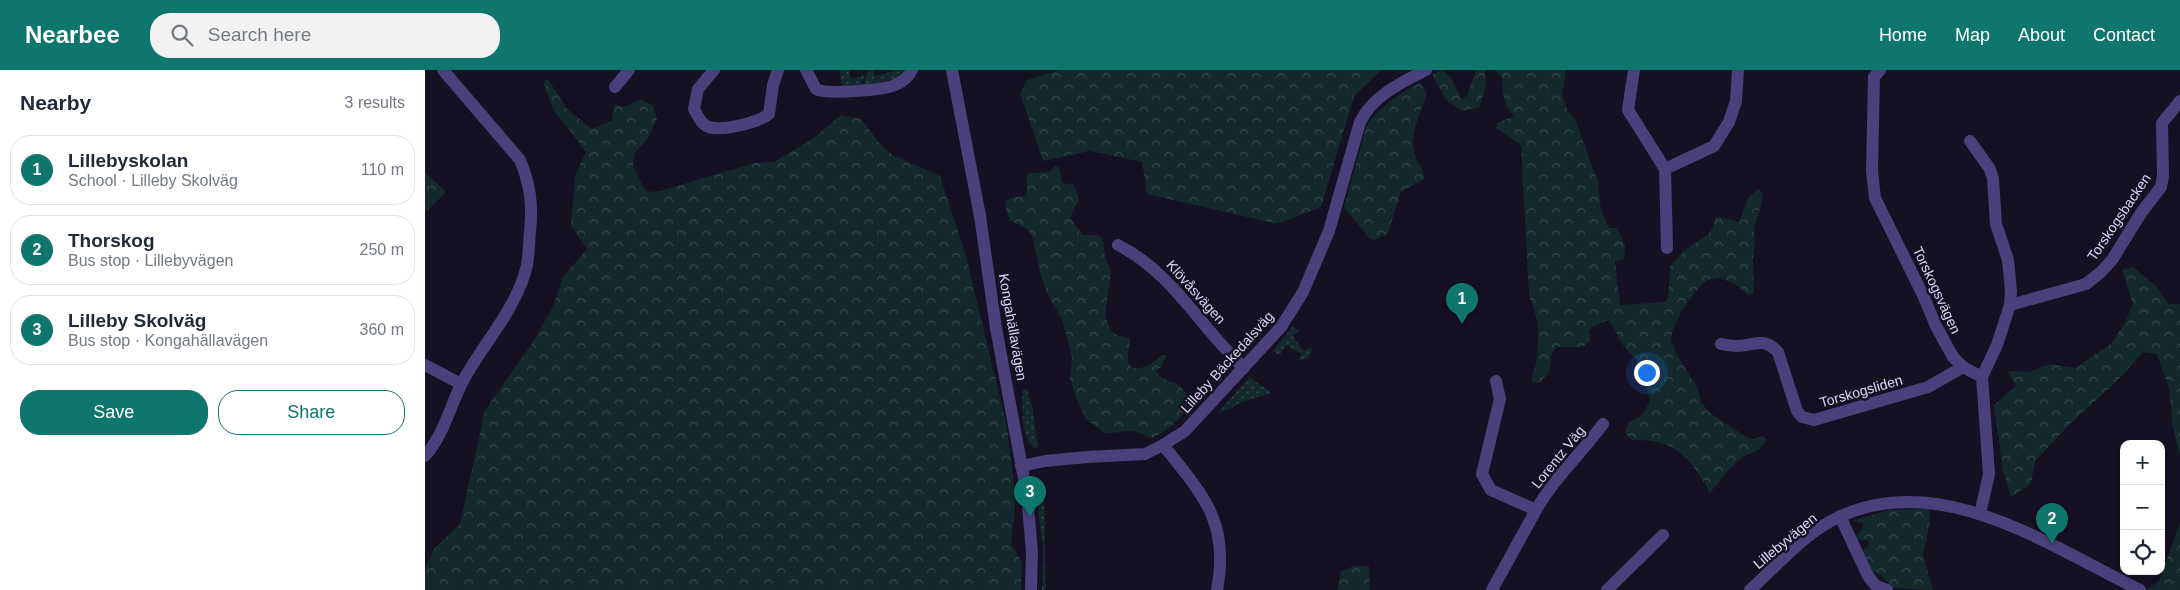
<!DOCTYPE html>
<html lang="en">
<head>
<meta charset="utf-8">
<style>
	:root { --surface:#fff; --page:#f2f2f3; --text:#1f2937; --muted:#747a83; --line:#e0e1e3; --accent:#0f766e }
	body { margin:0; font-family:Arial,sans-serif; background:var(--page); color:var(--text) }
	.controls { position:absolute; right:15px; bottom:15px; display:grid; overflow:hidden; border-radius:10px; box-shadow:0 2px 12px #0003 }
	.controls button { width:45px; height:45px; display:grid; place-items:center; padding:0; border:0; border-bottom:1px solid var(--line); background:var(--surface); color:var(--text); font:25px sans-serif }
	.you { position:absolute; left:1221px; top:302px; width:18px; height:18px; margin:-12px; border:4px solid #fff; border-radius:50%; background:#1a73e8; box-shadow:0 0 0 8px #1a73e833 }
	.badge { display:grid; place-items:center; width:32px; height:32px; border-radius:50%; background:var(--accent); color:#fff; font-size:16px; font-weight:700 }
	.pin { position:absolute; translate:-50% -41px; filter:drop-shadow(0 1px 2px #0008) }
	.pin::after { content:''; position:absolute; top:26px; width:18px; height:15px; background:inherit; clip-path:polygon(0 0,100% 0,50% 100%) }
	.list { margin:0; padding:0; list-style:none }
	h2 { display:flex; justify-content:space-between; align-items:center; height:65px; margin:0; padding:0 20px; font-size:21px }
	h2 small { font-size:16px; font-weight:400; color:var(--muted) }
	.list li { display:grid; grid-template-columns:32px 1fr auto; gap:15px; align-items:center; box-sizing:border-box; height:70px; margin:0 10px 10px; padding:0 10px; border:1px solid var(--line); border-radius:20px }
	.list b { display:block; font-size:19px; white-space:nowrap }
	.list p { margin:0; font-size:16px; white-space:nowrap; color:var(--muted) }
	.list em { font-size:16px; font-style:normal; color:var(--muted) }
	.actions { display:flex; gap:10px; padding:15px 20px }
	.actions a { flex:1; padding:11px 0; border:1px solid var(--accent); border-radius:20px; text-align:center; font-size:18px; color:var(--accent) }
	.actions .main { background:var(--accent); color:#fff }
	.icon { flex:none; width:28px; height:28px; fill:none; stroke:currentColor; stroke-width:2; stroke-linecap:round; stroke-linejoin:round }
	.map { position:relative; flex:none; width:1755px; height:520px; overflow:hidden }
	header { display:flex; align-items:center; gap:30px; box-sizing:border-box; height:70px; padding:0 25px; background:var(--accent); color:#fff }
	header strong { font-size:24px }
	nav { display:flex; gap:28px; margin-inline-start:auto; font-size:18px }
	.search { width:350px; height:45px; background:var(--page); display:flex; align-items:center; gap:12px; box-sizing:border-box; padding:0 18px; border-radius:20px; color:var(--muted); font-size:19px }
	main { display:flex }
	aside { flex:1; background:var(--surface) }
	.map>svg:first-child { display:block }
</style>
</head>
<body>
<header>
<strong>Nearbee</strong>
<div class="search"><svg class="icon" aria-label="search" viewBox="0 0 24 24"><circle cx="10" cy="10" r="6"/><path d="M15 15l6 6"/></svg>Search here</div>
<nav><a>Home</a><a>Map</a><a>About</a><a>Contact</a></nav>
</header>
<main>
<aside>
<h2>Nearby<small>3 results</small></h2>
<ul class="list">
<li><span class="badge">1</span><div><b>Lillebyskolan</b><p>School · Lilleby Skolväg</p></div><em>110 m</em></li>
<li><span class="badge">2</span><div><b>Thorskog</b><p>Bus stop · Lillebyvägen</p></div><em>250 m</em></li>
<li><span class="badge">3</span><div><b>Lilleby Skolväg</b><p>Bus stop · Kongahällavägen</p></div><em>360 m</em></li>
</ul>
<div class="actions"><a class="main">Save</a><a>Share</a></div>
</aside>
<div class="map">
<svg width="1755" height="520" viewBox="0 0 1755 520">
	<defs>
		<pattern id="grass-dots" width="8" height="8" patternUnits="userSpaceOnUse" patternTransform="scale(1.25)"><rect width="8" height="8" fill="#14292b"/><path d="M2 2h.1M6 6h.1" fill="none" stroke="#36474b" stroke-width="1.8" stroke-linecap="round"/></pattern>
		<pattern id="forest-crowns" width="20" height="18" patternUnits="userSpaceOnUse" patternTransform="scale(1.25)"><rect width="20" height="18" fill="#14292b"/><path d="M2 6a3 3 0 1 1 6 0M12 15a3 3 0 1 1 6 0" fill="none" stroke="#36474b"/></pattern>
	</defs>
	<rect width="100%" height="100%" fill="#151022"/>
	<g fill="url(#grass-dots)">
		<path d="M414,0h10l2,9 14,-4 -5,10 -18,1z"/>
		<path d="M444,0h4l2,6 24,-6h8l-12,9 -32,6z"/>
		<path d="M867,257l8,3 -7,6 10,15 7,-4 2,3c-2,7 -6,10 -14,11l4,-7 -16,-9 -6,10 -7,-4z"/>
		<path d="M824,307l23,16 -27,8 -28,13z"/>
		<path d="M602,319l5,16 6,44c-19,-5 -15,-43 -16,-59z"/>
		<path d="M619,412l2,108h-4c1,-14 1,-29 1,-43 -1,-16 -11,-53 1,-65z"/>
	</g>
	<g fill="url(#forest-crowns)">
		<path d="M635,0h322l-28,26 -33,111 -44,17 -130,-30 -5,-32 -52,-11 -47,10 -23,-68 7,-13z"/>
		<path d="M1016,0c12,6 15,17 20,29l6,-3 9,-26h11l-2,2 1,12 -6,23 -18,4 -15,-10 -15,-26z"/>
		<path d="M1070,0h71l-4,26 6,15 7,8 23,63 3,28 8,18h8l8,17 -1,14 -9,2 5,44 46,-3 2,-4 2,-32c7,-6 13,-15 21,-20 16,-12 20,-8 25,-30l23,6 10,-25 9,-8 5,4 -2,13 -7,22 1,15 -2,17 1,33 -6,2 -13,-11 -15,-6 -13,2 -11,11 -14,19 -10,22 -1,9 5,12 22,36 3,13 9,11 38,25 5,1 10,-3 3,3c-6,16 -16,12 -27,21 -11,9 -20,22 -29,33 -20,-36 -34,-54 -78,-53l-7,-7 4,-11 12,-6 9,-14 -3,-13 -8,-13 -2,-16 -13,-13 -15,-27 -16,6 -4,5 1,10 -7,6h-26l-5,6 -3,20 -10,10 -7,-1c-1,-7 3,-12 4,-19 4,-24 3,-45 -7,-67l-8,-151 -25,-17 1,-5 17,-7c-11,-12 -12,-23 -12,-39z"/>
		<path d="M123,9l19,30 25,20 20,-8 2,-17 10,3 17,-8 12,7 4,14 -11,21 -11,12 -2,13 7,15 7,11 13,-1 94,-28 20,-1 41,-25 26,-22 20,4 19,25 13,11 47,21 26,80 41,171 9,72 -5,44 11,20 -1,27h-596v-22l9,-19 26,-25 25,-114 46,-65 22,-38 10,-30 24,-28 -16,-23 4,-50 11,-24 -33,-43 -10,-28z"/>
		<path d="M995,12l7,12c-6,17 -18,42 -12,61 3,10 10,13 9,24l-23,13 -13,41 -13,7 -5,-1 -26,-32 22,-80c13,-21 33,-33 54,-45z"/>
		<path d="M630,96l4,1 3,14 5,4 4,-2 3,2 5,14 -9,19 13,17h14l6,3 2,20 6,13 -6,45 6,15 8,5 11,2c0,12 -6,20 2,30 13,1 21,-4 29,-13h5l-4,11 -6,5c6,11 17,9 25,16 3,3 5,8 8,11 0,16 -24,36 -38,40 -22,-12 -24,-5 -46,-5l-19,-14 -10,-21 -6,-20 2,-20 -10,-39 -12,-20 -9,-23 -9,-40 -4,-6 -18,-10 -3,-7 -2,-12 8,-4 12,-1 2,-5v-16l2,-2 20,-1z"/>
		<path d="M0,102l21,20 -21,21z"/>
		<path d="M1708,197l23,19 13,18h11v152l-7,-28 -4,-39 -12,-35 -14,-2 -26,29 -45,41 -37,39 -4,23 -20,13 -8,-27 -9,-65 22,-19 -8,-15 21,1 21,-8 26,4 36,-25 12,-19 9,-20 -11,-34z"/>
		<path d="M1504,439l1,14 -7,32 10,35 -40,-2 -12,-13 -9,-3 -11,-21 7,-5 1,-5 -14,-2 8,-12v-4l-11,-2 37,-11z"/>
		<path d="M1755,453v67h-34l13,-9z"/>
		<path d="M929,496h15l1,24h-33l4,-19z"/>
	</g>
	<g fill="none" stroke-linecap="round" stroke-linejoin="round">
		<g stroke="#4a407c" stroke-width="12">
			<path d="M289,0l-16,19 -4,20c3,5 6,13 11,16 11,9 54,-3 64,-11l4,-29 5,-15"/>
			<path d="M381,0l10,19c9,6 68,1 79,-4 7,-3 14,-8 17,-15"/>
			<path d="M527,0l28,146 16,112 31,167 5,57 -1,38"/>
			<path d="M1209,0l-6,40 37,59 2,79"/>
			<path d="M1455,0l-6,7 -2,94 3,27 48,97 13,31 17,31 10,10 19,10"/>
			<path d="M190,17l14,-17"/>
			<path d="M1545,71l20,28 3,10 3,45 12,36 3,31 -1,14"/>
			<path d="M1240,99l49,-23 15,-24 7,-21 2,-31"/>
			<path d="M693,175c54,27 83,83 126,123"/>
			<path d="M1296,274c6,1 11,2 16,2 18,0 26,-10 41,6l19,59 5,6 12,3 114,-33 35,-20"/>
			<path d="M0,295l36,19"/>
			<path d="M738,375c40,50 67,77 54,145"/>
			<path d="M0,386c18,-20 24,-47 36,-71 20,-40 56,-75 66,-120 2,-11 2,-23 3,-34 3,-26 0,-47 -10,-71l-77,-90"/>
			<path d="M596,396l24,-5 42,-4 58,-3 18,-9 22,-14 96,-104 22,-35 26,-61 31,-109c13,-26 40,-39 66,-52"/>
			<path d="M1111,440c19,-33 45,-56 67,-86"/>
			<path d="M1555,444l9,-40 -7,-97 15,-32 13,-40 76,-21 15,-12 11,-12 29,-47 20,-26 2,-11 -1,-53 18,-22"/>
			<path d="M1415,446l28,60 8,10 11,4"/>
			<path d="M1067,520l44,-80 -45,-20 -9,-16 18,-75 -4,-18"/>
			<path d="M1182,520l56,-55"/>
			<path d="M1325,520c28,-25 56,-59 91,-74 102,-46 210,31 299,74"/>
		</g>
	</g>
	<g text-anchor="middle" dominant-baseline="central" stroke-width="5" stroke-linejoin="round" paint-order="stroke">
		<g font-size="14" fill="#ded6fb" stroke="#151022">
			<text transform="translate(1694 147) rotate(-56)">Torskogsbacken</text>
			<text transform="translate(1512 220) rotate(65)">Torskogsvägen</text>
			<text transform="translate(771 222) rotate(48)">Klövåsvägen</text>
			<text transform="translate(588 257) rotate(80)">Kongahällavägen</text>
			<text transform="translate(802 292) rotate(-48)">Lilleby Bäckedalsväg</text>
			<text transform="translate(1436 321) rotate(-16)">Torskogsliden</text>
			<text transform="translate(1133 387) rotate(-51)">Lorentz Väg</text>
			<text transform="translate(1360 471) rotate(-40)">Lillebyvägen</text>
		</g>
	</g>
</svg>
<div class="controls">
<button>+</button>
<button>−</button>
<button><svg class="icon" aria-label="locate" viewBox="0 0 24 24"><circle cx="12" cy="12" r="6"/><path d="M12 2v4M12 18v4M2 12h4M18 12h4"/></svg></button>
</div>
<div class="you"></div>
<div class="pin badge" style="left:1037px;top:254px">1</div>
<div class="pin badge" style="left:1627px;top:474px">2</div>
<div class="pin badge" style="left:605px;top:447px">3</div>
</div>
</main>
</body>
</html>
